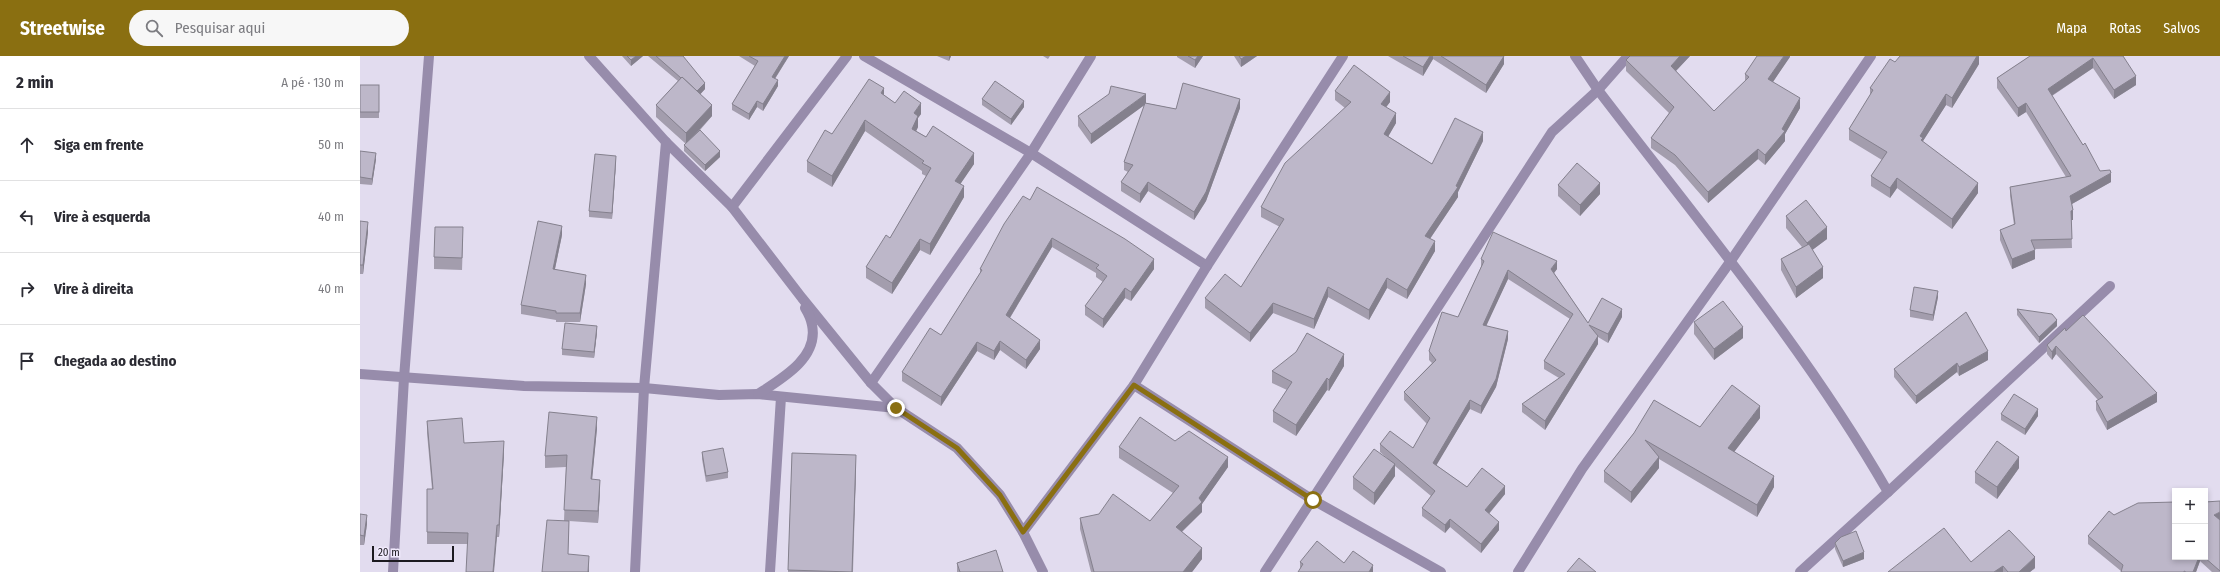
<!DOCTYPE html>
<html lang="pt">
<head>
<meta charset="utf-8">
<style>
	:root { --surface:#fff; --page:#f7f7f7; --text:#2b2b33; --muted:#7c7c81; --line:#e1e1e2; --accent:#8a6f11 }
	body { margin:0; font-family:"Fira Sans Condensed",sans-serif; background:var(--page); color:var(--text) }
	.controls { position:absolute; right:12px; bottom:12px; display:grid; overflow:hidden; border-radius:0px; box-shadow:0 2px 6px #0003 }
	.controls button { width:36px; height:36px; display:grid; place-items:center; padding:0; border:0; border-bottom:1px solid var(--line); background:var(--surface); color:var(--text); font:20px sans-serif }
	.scale { position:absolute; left:12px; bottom:10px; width:82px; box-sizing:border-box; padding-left:4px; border:2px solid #1c1a20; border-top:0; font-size:11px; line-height:14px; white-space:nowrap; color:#1c1a20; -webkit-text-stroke:3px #f0e9fc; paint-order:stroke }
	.stop { position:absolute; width:12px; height:12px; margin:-9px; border:3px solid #8a6f11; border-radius:50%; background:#fff }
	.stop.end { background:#8a6f11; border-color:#fff; box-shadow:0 1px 4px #0008 }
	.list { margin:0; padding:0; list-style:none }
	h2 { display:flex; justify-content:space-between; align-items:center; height:52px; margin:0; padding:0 16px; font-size:17px }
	h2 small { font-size:13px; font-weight:400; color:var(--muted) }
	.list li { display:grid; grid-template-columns:26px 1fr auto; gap:12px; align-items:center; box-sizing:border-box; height:72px; padding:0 16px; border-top:1px solid var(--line) }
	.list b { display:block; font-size:15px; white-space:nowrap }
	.list em { font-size:13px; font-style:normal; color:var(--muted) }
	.icon { flex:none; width:22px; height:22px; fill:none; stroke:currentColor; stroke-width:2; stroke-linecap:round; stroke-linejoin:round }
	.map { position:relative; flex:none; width:1860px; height:516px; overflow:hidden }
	header { display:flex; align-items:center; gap:24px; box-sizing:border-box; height:56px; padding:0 20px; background:var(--accent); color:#fff }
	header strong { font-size:19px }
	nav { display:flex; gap:22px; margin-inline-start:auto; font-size:14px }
	.search { width:280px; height:36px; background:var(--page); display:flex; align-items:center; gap:10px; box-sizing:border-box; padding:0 14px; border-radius:22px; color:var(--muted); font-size:15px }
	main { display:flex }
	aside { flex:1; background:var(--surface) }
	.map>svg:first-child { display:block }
</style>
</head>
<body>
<header>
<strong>Streetwise</strong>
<div class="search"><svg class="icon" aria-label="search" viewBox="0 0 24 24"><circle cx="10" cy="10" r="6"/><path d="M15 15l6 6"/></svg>Pesquisar aqui</div>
<nav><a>Mapa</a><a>Rotas</a><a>Salvos</a></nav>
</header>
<main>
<aside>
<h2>2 min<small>A pé · 130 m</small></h2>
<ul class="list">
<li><svg class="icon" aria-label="ahead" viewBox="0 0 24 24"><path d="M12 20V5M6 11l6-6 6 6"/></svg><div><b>Siga em frente</b></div><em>50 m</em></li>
<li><svg class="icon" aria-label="left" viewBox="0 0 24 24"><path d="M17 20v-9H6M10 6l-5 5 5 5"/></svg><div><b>Vire à esquerda</b></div><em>40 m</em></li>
<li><svg class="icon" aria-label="right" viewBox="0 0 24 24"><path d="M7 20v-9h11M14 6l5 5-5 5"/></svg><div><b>Vire à direita</b></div><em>40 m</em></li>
<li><svg class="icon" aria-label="arrive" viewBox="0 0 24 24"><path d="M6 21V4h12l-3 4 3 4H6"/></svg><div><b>Chegada ao destino</b></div></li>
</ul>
</aside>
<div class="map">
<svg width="1860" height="516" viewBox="0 0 1860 516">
	<rect width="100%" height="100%" fill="#e2dcef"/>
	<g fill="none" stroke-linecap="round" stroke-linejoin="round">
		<g stroke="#978cab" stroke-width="10">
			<path d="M229,0l77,86 66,65 70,91 69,85 25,25 61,40 43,47 23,37 20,40"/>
			<path d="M504,0l167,97 176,113"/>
			<path d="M1215,0l23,34c100,131 208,259 290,402l-88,80"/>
			<path d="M372,151l115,-151"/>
			<path d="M0,318l164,12 120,2 75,7 39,-1 138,14"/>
			<path d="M511,327l160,-230 60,-97"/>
			<path d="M774,329l179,115 128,72"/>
			<path d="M398,338c23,-15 61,-36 54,-69 -1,-6 -4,-12 -7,-17"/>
			<path d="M1528,436l222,-206"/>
			<path d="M663,476l111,-147 73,-119 136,-210"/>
			<path d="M33,516l11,-194 25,-322"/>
			<path d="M275,516l9,-184 22,-246"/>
			<path d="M410,516l11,-175"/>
			<path d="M905,516l287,-440 46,-42 30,-34"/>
			<path d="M1158,516l64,-103 148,-207 141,-206"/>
		</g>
	</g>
	<g fill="#a39dad">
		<path d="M262,0h21l-12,10z"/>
		<path d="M288,0h35l22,33 -5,5 12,22 -17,20 25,21 -15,14 -21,-20v-6l2,-1 -30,-27v-12l22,-24z"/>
		<path d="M379,0h50l-14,23 3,7 -15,25 -6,-4 -8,13 -17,-10v-6l23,-38z"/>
		<path d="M577,0h14l-2,5z"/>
		<path d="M683,0h7l-2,3z"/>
		<path d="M817,0h26l-8,12 -18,-11z"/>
		<path d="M874,0h23l-16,11z"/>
		<path d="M1028,0h116v8l-18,29 -53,-34 -10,17z"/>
		<path d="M1270,0h60l-14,15 38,40 31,-30v-7l45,-18 -17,26 27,26 -15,26v7l-20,24 -7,-6 -50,44 -33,-38 -24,-17v-10l18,-25 -43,-42v-11z"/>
		<path d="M1619,0v8l-27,44 -6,-3 -23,36v1l55,51 -26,36 -55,-41 -7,10 -19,-12v-10l11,-16 -33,-20v-11l21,-34v-7l25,-26z"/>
		<path d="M1670,0h93l13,29 -22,14 -21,-31 -41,28 31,49 17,26 11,11 -39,22 1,16h-2l1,28 -38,1 1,10 -23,10 -12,-29v-10l14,-5 -4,-29v-9l56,-10 -40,-65 -8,5 -21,-29v-10z"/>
		<rect x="0" y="29" width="19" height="33"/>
		<path d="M975,35l55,11 -4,5 10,16 -8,13 44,28 51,-23 -25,51v5l-28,42 5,12 -28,48 -20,-11 -18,32 -41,-23 -14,32 -41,-16 -23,29 -45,-34v-10l36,-11 39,-60 -19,-10v-10l84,-99 -10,-8z"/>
		<path d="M524,39l11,8 26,11 -3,4v9l-2,4 58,33 -14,20 4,13 -34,58 -10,-5 -28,44 -26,-16v-11l24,-29 36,-62 -4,-2v-3l-57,-40 -33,56 -25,-15v-11l25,-27z"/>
		<path d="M622,43l42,8 -13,18 -29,-20z"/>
		<path d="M786,47l30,6 64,-1 -34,93 -12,19 -46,-29 -8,12 -19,-12v-9l7,-10 -4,-2v-8l21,-58 -54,40 -13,-18v-10z"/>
		<path d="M0,95l16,8 -4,26 -12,-1z"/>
		<path d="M256,106l-4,57 -23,-2v-6z"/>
		<path d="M1198,129l42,9 -20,22 -22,-20z"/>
		<path d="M670,144l124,69 -23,32 -6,-3 -22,30 -18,-13v-9l18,-24 -7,-5v-4l-44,-26 -42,71 30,31 -14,20 -26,-19 -6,10 -17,-9 -36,55 -39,-25v-9l39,-37 39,-62v-4z"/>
		<path d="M1426,160l41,23 -15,11 11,28 -27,20 -15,-28v-11l21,-12 -16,-19z"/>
		<path d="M0,165l8,11 -5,42h-3z"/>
		<path d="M202,179l-7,34 31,15 -6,38h-24v-2l-35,-6v-9z"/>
		<path d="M103,183l-1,31 -28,-1v-12z"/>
		<path d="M1121,203l76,10 -3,4 34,50 34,-6 -14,26 -10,-6v7l-53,86 -23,-18v-8l37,-26 -15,-9v-8l26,-42 -62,-40 -22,46 22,14 -12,48 -15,27 -11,-5 -34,56 31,22 38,7 -16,20 10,16 -18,23 -31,-26 -5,6 -23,-17v-8l9,-12 -36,-30v10l-21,29 -21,-16v-12l35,-18 -8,-7v-8l33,4 14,-24 -23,-24v-8l28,-29 -3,-3v-9l29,-34 23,-50z"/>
		<path d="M1578,241l-5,24 -23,-4v-7z"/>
		<path d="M1657,253l40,17 -18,17 -22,-28z"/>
		<path d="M1334,266l49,16 -29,22 -20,-26z"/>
		<path d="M1706,275l91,71 -50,28 -11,-20v-9l2,-1 -42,-46 -4,6 -5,-6v-9z"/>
		<path d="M237,276l-3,26 -32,-3v-6z"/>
		<path d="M1628,304l-29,16 -2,-4 -41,32 -22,-27v-8z"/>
		<path d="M984,310l-15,25 -2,-1 -31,46 -23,-14v-11l14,-21 -15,-7v-12z"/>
		<path d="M1641,358l37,2 -13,19 -24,-15z"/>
		<path d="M1400,362l-26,34 40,35 -17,30 -98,-58v9l-28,35 -27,-21v-11l30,-38 66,-6z"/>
		<path d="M67,365l37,22 40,10 -5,84h-2l-29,7h-41v-55h5l-5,-56z"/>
		<path d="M237,372l-5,51 8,12 -2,32 -29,-2 -1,33 21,12 -47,6 22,-51 2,-54 -21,1v-12z"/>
		<path d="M815,385l53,26 -26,37v8l-20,20 20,27 -10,13h-101l-11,-43v-11l70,3 23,-28 -54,-35v-11z"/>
		<path d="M342,396l26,20v6l-22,4 -4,-23z"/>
		<path d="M432,397l64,18 -3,101h-65z"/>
		<path d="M1659,412l-22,31 -22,-16v-11z"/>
		<path d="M0,458l7,10 -3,21h-4z"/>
		<path d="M1754,459l61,42h30l15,-37v52h-8l-12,-11 -4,11h-75v-1l-33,-27v-8z"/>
		<path d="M1475,487l29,16 -21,8 -8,-18z"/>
		<path d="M940,506l44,1 29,9 -73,-3z"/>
		<path d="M1611,506l64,6 -5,4h-142z"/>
		<path d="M597,507l46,9h-46z"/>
	</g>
	<g fill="#84808d">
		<path d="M276,0h7l-12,10v-6z"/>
		<path d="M425,0h4l-17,27v-6z"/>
		<path d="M589,0h2l-2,5z"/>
		<path d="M838,0h5l-8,12v-8z"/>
		<path d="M886,0h11l-16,11v-8z"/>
		<path d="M1070,0h3v3l-10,17v-9z"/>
		<path d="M1144,0v8l-18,29v-8z"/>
		<path d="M1320,0h10l-19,20v-10z"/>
		<path d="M1424,0h6v1l-22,32v-10z"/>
		<path d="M1617,0h2v8l-27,44v-10z"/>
		<path d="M1733,2v10l-45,30v-9z"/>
		<path d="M1776,20v9l-22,14v-9z"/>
		<path d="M418,24v6l-15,25v-7z"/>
		<path d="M345,27v6l-8,9v-7z"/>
		<path d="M524,32v11l-3,-6z"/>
		<path d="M1030,36v10l-9,12v-10z"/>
		<path d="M786,38v10l-55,40v-10z"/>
		<path d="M1586,38v11l-23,36v7l-3,-12z"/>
		<path d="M1440,42v10l-15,26v7l-20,24v-10l17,-26z"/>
		<path d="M880,43v9l-34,93 -12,19v-8z"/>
		<path d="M397,45v6l-8,13v-6z"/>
		<path d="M664,45v6l-13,18v-6z"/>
		<path d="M561,47v11l-3,4v9l-6,13v-11l2,-16z"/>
		<path d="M1666,47v9l-8,5v-9z"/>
		<path d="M352,49v11l-26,28v-11z"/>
		<path d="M1036,57v10l-12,21v-10z"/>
		<path d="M505,64v11l-33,56v-11z"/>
		<path d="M1123,76v9l-25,51v5l-33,49v-10l31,-50z"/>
		<path d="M1398,93v10l-50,44v-11z"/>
		<path d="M360,95v6l-15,14v-6z"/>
		<path d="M16,97v6l-4,26v-6z"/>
		<path d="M614,97v11l-19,28v-11z"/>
		<path d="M256,100v6l-4,57v-6z"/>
		<path d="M1751,117v9l-41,23v-9z"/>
		<path d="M1537,122v10l-7,10v-10z"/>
		<path d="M788,126v9l-8,12v-9z"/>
		<path d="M1240,127v11l-20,22v-11z"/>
		<path d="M1618,127v10l-26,36v-10z"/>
		<path d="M604,130v11l-34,58v-11z"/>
		<path d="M1713,154v10h-2v-9z"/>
		<path d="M8,166v10l-5,42v-9z"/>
		<path d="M202,170v9l-9,43v-9z"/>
		<path d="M1467,171v12l-20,15v-11z"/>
		<path d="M692,182v9l-46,77v-9z"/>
		<path d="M560,183v11l-28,44v-11z"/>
		<path d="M1075,185v10l-28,48v-9z"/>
		<path d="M1675,194v9l-23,10v-10z"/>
		<path d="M794,203v10l-23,32v-9z"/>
		<path d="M1197,205v8l-6,8v-8z"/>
		<path d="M1463,211v11l-27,20v-11z"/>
		<path d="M1148,214v9l-25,54v-8z"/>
		<path d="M226,219v9l-6,38v-9z"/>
		<path d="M1027,222v10l-18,32v-10z"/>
		<path d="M968,231v10l-14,32v-10z"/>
		<path d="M765,232v10l-22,30v-9z"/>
		<path d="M1578,235v6l-5,24v-6z"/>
		<path d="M913,247v10l-23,29v-9z"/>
		<path d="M1262,253v8l-14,26v-9z"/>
		<path d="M1697,264v6l-18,17v-6z"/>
		<path d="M237,270v6l-3,26v-6z"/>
		<path d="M1383,271v11l-29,22v-11z"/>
		<path d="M1148,275v8l-12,48 -15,27v-8z"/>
		<path d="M1238,280v8l-53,86v-9z"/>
		<path d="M680,284v9l-14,20v-9z"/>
		<path d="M640,285v9l-6,10v-9z"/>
		<path d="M617,286v9l-36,55v-9z"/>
		<path d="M1696,290v8l-4,6v-8z"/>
		<path d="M1628,295v9l-29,16v-9z"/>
		<path d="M984,298v12l-15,25v-11z"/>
		<path d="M1597,307v9l-41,32v-8z"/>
		<path d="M967,322v12l-31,46v-11z"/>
		<path d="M1797,337v9l-50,28v-8z"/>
		<path d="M1110,344v9l-37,62v-8z"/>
		<path d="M1400,350v12l-32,42v-12z"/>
		<path d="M1678,353v7l-13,19v-6z"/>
		<path d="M237,361v11l-6,63v-12z"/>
		<path d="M144,385v12l-5,84v-12z"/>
		<path d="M496,399v16l-4,101z"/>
		<path d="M868,401v10l-26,37v8l-26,25v-10l23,-29z"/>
		<path d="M1299,401v11l-28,35v-11z"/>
		<path d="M1659,401v11l-22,31v-12z"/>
		<path d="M1035,408v12l-21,29v-12z"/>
		<path d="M1414,420v11l-17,30v-12z"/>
		<path d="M240,424v11l-2,32v-12z"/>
		<path d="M1145,430v8l-20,24v-8z"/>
		<path d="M1860,456v8l-6,3v-8z"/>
		<path d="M7,459v9l-3,21v-9z"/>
		<path d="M1090,463v8l-5,6v-8z"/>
		<path d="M1139,466v8l-18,23v-9z"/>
		<path d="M137,469v12l-3,35h-1z"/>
		<path d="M842,492v11l-10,13h-9z"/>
		<path d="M1504,496v7l-21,8v-6z"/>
		<path d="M229,500v16h-1z"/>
		<path d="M1675,501v11l-5,4h-11z"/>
		<path d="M1839,501h1v4l-4,11h-3z"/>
		<path d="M1013,509v7h-4z"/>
		<path d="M1643,510v6h-9z"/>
	</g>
	<g fill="#bdb7c9" stroke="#84808d">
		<path d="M267,0h9l-5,4z"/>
		<path d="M296,0h27l22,27 -8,8 -15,-14 -1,1z"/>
		<path d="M389,0h36l-13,21 6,3 -15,24 -6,-3 -8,13 -17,-10 26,-43z"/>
		<path d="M828,0h10l-3,4z"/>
		<path d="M879,0h7l-5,3z"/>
		<path d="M1043,0h27l-7,11z"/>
		<path d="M1081,0h63l-18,29z"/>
		<path d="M1270,0h50l-9,10 43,45 35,-34 -4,-3 12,-18h27l-16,23 32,19 -18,31 3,2 -20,24 -7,-6 -50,43 -33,-37 -24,-17 23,-31 -48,-47z"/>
		<path d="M1540,0h77l-25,42 -6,-4 -26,42 3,2 -2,2 57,43 -26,36 -55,-41 -7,10 -19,-12 16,-24 -38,-23 24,-39 -3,-2 20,-29 5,3z"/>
		<path d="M1670,0h93l13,20 -22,14 -21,-32 -45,31 35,56 2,-2 15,28 10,-1 1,3 -41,23 3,14 -2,1 1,28 -41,1 4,10 -23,9 -12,-29 15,-6 -5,-37 61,-11 -45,-73 -8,5 -21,-30z"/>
		<path d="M994,9l36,27 -9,12 15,9 -12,21 48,30 23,-46 28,14 -27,54 2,1 -33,49 10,5 -28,49 -20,-12 -18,32 -41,-23 -14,32 -41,-16 -23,30 -45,-35 20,-24 16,13 43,-68 -23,-12 24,-44 66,-61 -16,-11z"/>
		<path d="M322,21l30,28 -26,28 -30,-28z"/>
		<path d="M509,23l15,9 -3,5 14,10 9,-12 17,12 -7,10 4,3 -6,13 14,8 7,-11 41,27 -19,28 9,5 -34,58 -10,-5 -28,44 -26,-16 20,-32 4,3 41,-70 -9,-5 2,-2 -59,-41 -33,56 -25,-15 18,-31 7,4z"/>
		<path d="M635,25l29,20 -13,18 -29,-20z"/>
		<path d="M823,27l57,16 -34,93 -12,20 -46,-30 -8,12 -19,-12 12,-17 -9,-3 21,-59 31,6z"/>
		<rect x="0" y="29" width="19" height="27"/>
		<path d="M751,30l35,8 -55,40 -13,-18 31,-22z"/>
		<path d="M340,74l20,21 -15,14 -21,-20z"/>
		<path d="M0,95l16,2 -4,26 -12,-2z"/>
		<path d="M235,98l21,2 -4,57 -23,-2z"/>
		<path d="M1217,107l23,20 -20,22 -22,-20z"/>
		<path d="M677,131l88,52 29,20 -23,33 -6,-4 -22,31 -18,-13 22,-30 -11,-8 3,-3 -47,-27 -46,77 34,25 -14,20 -26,-19 -6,10 -17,-9 -36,55 -39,-25 28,-44 11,7 41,-65 -2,-1 24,-45 19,-28 7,4z"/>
		<path d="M1446,144l21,27 -20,16 -21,-27z"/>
		<path d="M0,165l8,1 -5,43h-3z"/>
		<path d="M178,165l24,5 -9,43 33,6 -6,38h-24v-2l-35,-6z"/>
		<path d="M75,171h28l-1,31 -28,-1z"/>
		<path d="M1133,176l64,29 -6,8 37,54 14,-25 20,11 -14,25 -19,-9 9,11 -53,85 -23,-17 43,-30 -21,-13 29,-47 -65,-44 -25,55 25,6 -12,48 -15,27 -11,-6 -37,63 34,24 15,-19 23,18 -20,24 14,12 -18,22 -31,-25 -5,6 -23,-17 13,-17 -55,-47 10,-13 23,17 17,-30 -26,-26 32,-32 -7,-9 13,-39 16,5 26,-56 -3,-2z"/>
		<path d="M1449,188l14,23 -27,20 -15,-28z"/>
		<path d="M1554,231l24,4 -5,24 -23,-5z"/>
		<path d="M1363,245l20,26 -29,22 -20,-27z"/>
		<path d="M1657,253l35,5 5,6 -18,17z"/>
		<path d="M1606,256l22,39 -29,16 -2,-4 -41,33 -22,-27z"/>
		<path d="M1723,259l74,78 -50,29 -11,-21 7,-4 -47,-51 -4,6 -5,-7 18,-17 1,3z"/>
		<path d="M205,267l32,3 -3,26 -32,-3z"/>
		<path d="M947,277l37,21 -15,26 -2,-2 -31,47 -23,-14 19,-29 -20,-11 24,-19z"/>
		<path d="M1372,329l28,21 -32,42 46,28 -17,29 -112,-65 14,17 -28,35 -27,-21 30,-38 20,-33 46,27z"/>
		<path d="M1654,338l24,15 -13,20 -24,-15z"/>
		<path d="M189,356l48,5 -6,62 9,1 -2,31 -34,-1 3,-55 -22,1z"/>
		<path d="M780,361l35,24 14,-10 39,26 -29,41 3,4 -26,25 26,21 -19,24h-89l-14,-54 19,-4 14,-20 37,27 29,-35 -60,-39z"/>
		<path d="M102,362l2,25 40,-2 -5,84h-2l-4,47h-27l2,-39 -41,-1v-43h6l-6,-68z"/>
		<path d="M1637,385l22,16 -22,30 -22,-15z"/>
		<path d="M363,392l5,24 -22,4 -4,-24z"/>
		<path d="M1014,393l21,15 -21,29 -21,-16z"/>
		<path d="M432,397l64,2 -4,117 -64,-2z"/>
		<path d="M1860,445v11l-6,3 6,5v51l-16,-14h1v-55z"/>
		<path d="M1815,446v55h24l-6,15h-7l-2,-1v1h-63l2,-7 -35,-29 21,-25 5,4 24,-12z"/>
		<path d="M0,458l7,1 -3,21 -4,-1z"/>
		<path d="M187,464l22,1 -1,33 21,2 -1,16h-46z"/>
		<path d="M1584,472l27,34 38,-32 26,27 -16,15h-11l-5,-6 -9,6h-106z"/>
		<path d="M1496,475l8,21 -21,9 -8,-18 6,-6z"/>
		<path d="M957,485l27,22 9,-12 20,14 -4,7h-71l5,-8 -3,-2z"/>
		<path d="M636,494l7,22h-43l-3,-9z"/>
		<path d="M1219,502l17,14h-29z"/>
	</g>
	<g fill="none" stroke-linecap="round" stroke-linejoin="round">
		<path stroke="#8a6f11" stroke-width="5" d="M536,352l61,40 43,47 23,37 111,-147 179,115"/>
	</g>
</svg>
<div class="controls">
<button>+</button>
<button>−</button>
</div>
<div class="scale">20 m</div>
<div class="stop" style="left:953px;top:444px"></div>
<div class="stop end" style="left:536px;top:352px"></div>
</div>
</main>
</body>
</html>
